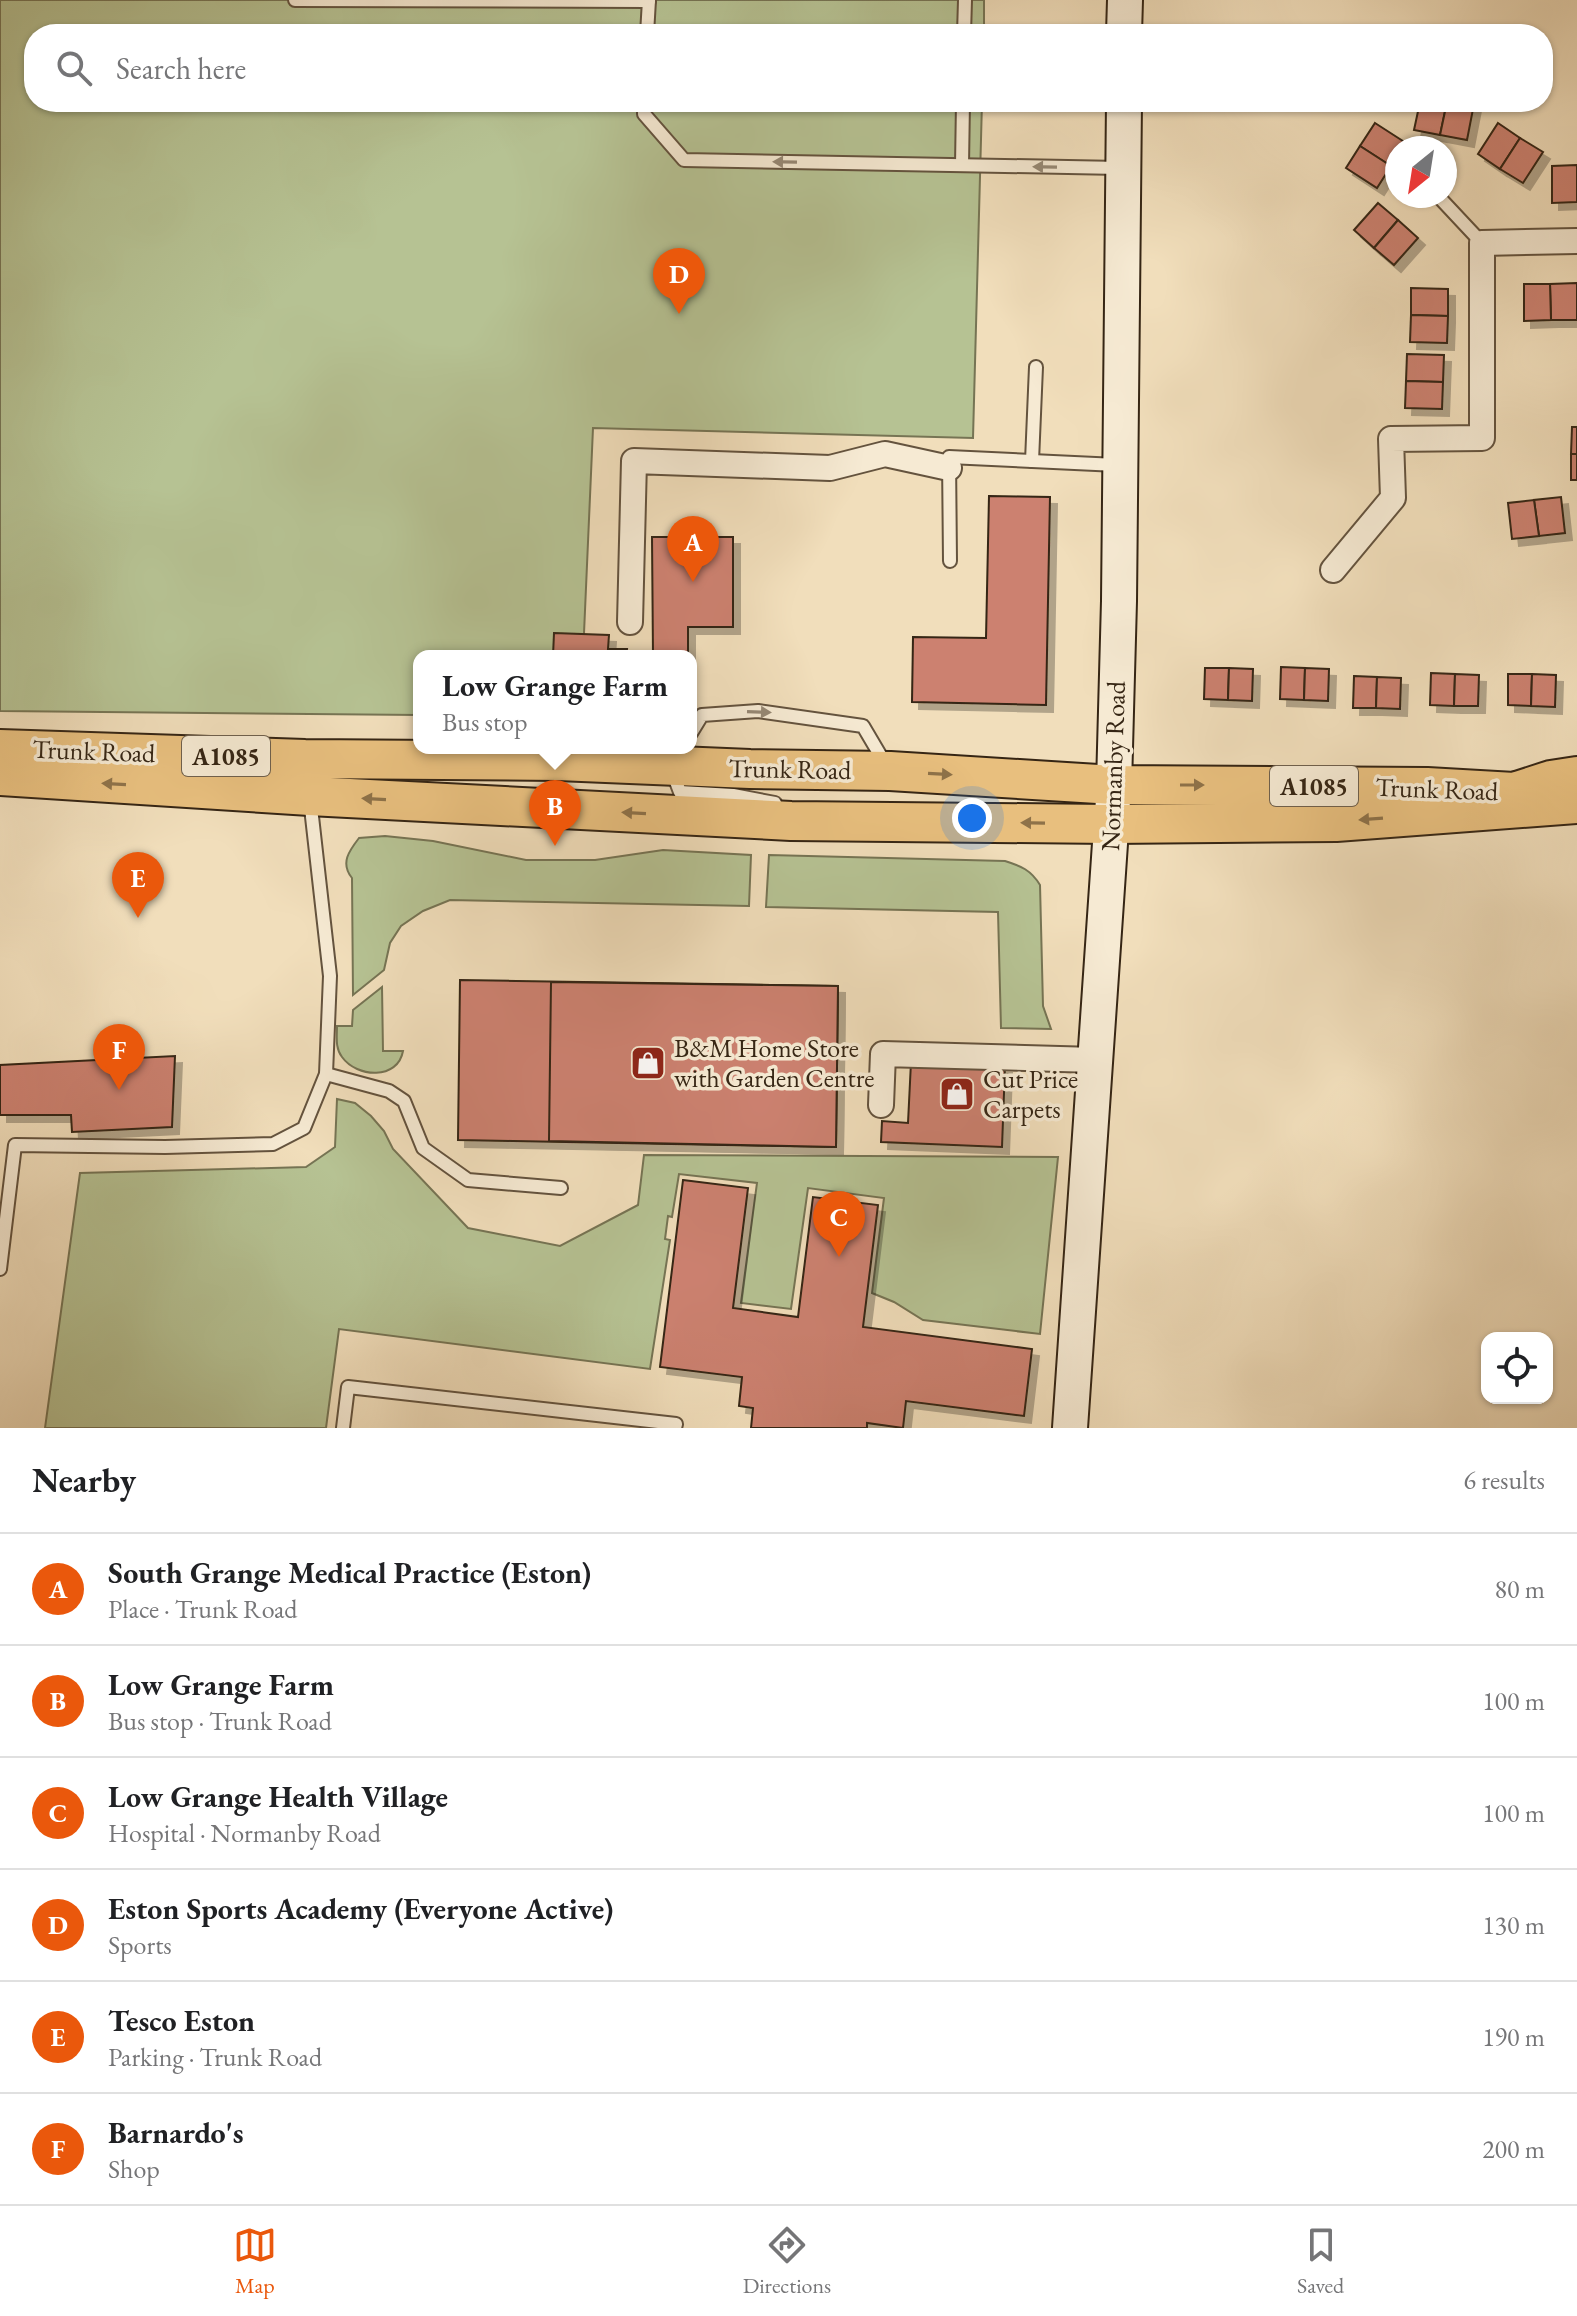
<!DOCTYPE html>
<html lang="en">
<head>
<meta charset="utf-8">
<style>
	:root { --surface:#fff; --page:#f6f6f6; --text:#202124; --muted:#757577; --line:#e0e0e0; --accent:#ea580c }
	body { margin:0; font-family:"EB Garamond",serif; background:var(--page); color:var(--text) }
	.controls { position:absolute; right:24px; bottom:24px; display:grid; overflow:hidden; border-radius:16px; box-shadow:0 2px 6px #0004 }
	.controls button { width:72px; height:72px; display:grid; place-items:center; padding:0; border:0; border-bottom:2px solid var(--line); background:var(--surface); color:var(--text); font:40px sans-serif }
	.compass { position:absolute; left:1385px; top:136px; width:72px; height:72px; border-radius:50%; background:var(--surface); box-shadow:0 2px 6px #0004; rotate:210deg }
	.you { position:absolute; left:972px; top:818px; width:28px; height:28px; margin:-20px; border:6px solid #fff; border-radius:50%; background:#1a73e8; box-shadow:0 0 0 12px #1a73e833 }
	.badge { display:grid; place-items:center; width:52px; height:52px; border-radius:50%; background:var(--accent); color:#fff; font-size:26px; font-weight:700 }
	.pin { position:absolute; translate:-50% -66px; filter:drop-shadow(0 2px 4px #0008) }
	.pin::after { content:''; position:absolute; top:42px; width:28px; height:24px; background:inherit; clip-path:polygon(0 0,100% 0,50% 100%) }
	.popup { position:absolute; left:413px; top:650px; width:284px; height:104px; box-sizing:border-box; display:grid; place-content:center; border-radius:16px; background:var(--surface); filter:drop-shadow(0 2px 6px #0005); font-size:26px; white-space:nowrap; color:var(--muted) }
	.popup b { font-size:30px; color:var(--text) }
	.popup::after { content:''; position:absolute; left:50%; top:100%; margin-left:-16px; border:16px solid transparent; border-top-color:var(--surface) }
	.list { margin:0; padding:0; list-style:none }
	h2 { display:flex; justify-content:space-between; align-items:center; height:104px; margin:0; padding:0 32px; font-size:34px }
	h2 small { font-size:26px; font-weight:400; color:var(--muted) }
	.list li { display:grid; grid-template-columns:52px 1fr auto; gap:24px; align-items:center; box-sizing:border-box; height:112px; padding:0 32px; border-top:2px solid var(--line) }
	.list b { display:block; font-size:30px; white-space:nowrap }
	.list p { margin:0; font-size:26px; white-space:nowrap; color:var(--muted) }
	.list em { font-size:26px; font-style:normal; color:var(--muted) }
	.icon { flex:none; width:44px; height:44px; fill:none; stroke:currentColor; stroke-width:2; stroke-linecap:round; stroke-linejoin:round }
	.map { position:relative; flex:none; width:1577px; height:1428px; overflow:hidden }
	.search { position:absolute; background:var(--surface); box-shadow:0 2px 6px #0004; left:24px; right:24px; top:24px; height:88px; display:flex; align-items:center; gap:20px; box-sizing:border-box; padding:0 28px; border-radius:32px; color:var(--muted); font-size:30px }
	.sheet { height:776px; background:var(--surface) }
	nav { display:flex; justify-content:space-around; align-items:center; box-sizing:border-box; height:112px; border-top:2px solid var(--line); background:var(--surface); font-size:22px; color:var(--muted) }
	nav a { display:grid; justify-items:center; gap:4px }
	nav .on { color:var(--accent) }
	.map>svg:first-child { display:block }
</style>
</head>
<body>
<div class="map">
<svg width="1577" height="1428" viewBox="0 0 1577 1428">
	<defs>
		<filter id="shadow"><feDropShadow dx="7" dy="7" stdDeviation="0" flood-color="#0004"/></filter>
	</defs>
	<rect width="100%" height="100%" fill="#f1debb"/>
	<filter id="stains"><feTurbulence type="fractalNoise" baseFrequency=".0025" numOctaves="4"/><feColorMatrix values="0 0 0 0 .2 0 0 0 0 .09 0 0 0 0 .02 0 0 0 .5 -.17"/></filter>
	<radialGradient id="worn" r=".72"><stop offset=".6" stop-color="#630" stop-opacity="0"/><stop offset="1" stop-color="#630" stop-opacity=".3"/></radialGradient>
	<g fill="#b6c293" stroke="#767454" stroke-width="2">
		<path d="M0,0h984v34h-950v68h948l-9,336 -380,-10 -10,228h-164v59l-419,-4z"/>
		<path d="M385,836l48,5 93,19h69l68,-10 88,5 -2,51 -299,-6 -27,11 -22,15 -11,17 -6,27 -31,25 -1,-117c-12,-15 -3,-27 7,-40z"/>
		<path d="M769,855l236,6c16,5 26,9 35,24l3,121 8,23 -50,-1 -3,-116 -232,-5z"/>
		<path d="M382,987l1,64h20c-5,29 -46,27 -61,6 -7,-9 -5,-20 -5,-31h15l1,-16z"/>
		<path d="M337,1099l18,4 16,13 13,15 9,18 75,79 92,18 78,-41 6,-50 414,2 -18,177 -117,-14 -29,-18 -22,-9 12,-95 -76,-10 -17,121 -50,-6 16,-120 -78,-9 -7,43 -4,-1 -3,23 5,1 -20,129 -311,-40 -13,99h-281l35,-255 226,-6 29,-20z"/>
	</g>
	<g fill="#cc816f" stroke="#352514" stroke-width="2" filter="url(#shadow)">
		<path d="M1420,102h27l-7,33 -26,-5z"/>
		<path d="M1447,102l27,2 -7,36 -27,-5z"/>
		<path d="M1375,123l31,20 -3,5h-6v9l-6,9 -31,-20z"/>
		<path d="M1498,123l22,15 -20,31 -22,-15z"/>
		<path d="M1520,138l23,14 -20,31 -23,-14z"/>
		<path d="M1360,146l31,20 -14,22 -31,-20z"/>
		<path d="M1577,165v37l-25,1v-37z"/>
		<path d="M1378,203l20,17 -24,28 -20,-18z"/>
		<path d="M1398,220l20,18 -24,27 -20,-17z"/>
		<path d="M1577,283v37h-26l-1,-36z"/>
		<path d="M1524,284h26l1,36 -27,1z"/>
		<path d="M1411,288l37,1v27l-37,-1z"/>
		<path d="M1411,315l37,1 -1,27 -37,-1z"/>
		<path d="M1407,354l37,1 -1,27 -37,-1z"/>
		<path d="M1406,381l37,1 -1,27 -37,-1z"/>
		<path d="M1572,427h5v27h-6z"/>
		<rect x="1571" y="454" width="6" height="26"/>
		<path d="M989,496l61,1 -4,208 -134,-3 1,-65 73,1z"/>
		<path d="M1561,497l4,36 -26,3 -5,-36z"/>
		<path d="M1534,500l5,36 -27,3 -4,-36z"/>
		<path d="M652,537h81v90h-45v29h-35z"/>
		<path d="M554,633l55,2 -1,14h19l-1,7h-73z"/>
		<path d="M1281,667l24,1 -1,32 -24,-1z"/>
		<path d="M1205,668h24l-1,32 -24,-1z"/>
		<path d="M1229,668l24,1 -1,32 -24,-1z"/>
		<path d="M1305,668l24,1 -1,32 -24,-1z"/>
		<path d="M1431,673l24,1 -1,32 -24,-1z"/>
		<path d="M1455,674l24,1 -1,31h-24z"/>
		<path d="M1508,674h24l-1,32 -23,-1z"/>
		<path d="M1532,674l24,1 -1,32 -24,-1z"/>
		<path d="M1354,676l23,1 -1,31h-23z"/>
		<path d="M1377,677l24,1 -1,31 -24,-1z"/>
		<path d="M460,980l378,6 -2,161 -378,-7z"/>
		<path d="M551,982l287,4 -2,161 -287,-6z"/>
		<path d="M175,1056l-3,71 -100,5 -1,-17h-71v-50z"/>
		<path d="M911,1062l94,4 -3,81 -121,-5 1,-21 26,2z"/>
		<path d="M683,1180l65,8 -15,120 65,9 15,-120 65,8 -15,122 169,22 -8,67 -118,-15 -3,27 -36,-5v5h-116l2,-20 -14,-2 3,-29 -82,-10z"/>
	</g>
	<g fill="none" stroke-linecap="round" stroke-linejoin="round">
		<g stroke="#64533e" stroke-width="16">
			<g id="lane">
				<path d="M295,0l354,1"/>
				<path d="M647,34l2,-34"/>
				<path d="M964,34l1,-34"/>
				<path d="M644,102v12l40,46 436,8"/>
				<path d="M962,165l1,-63"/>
				<path d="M1438,196l44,47"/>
				<path d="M1032,461l4,-94"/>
				<path d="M950,561l-1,-104 168,8"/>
				<path d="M691,733l11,-18 56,-4 105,15 23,39"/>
				<path d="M672,771l8,21 53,3 42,8"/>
				<path d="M326,1074l63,17 15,10 19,47 45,32 93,8"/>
				<path d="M0,1269l15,-124 150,2 108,-3 31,-16 22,-54 4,-98 -20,-177"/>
				<path d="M343,1428l5,-41 328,37 -1,4"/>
			</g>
		</g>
		<g stroke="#64533e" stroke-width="28">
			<g id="street">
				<path d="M1333,570l60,-72 -2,-59 91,-1v-195l95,-2"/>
				<path d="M630,622l4,-161 196,7 55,-14 64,14"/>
				<path d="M881,1105l2,-51 212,6"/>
			</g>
		</g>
		<g stroke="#352514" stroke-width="38">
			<g id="secondary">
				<path d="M1124,34l1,-34"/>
				<path d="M1070,1428l44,-643 5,-184 5,-499"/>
			</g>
		</g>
		<g stroke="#352514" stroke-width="42">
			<g id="primary">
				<path d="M0,749l305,10 253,2 192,8 140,2 224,14 313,2 87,5 37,-12 26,-4"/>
				<path d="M0,776l310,20 481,25 320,3 225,-2 241,-18"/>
			</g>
		</g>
		<use href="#lane" stroke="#f6ead3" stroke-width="12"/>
		<use href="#street" stroke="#f6ead3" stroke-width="24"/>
		<use href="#secondary" stroke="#f6ead3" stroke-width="34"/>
		<use href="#primary" stroke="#e8bf7e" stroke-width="38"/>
	</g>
	<defs><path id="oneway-solid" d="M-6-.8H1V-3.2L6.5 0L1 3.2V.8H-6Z" transform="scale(2)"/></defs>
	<g fill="#968874">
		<use href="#oneway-solid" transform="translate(785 162) rotate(-179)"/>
		<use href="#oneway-solid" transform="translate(1045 167) rotate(-179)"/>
		<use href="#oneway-solid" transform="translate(759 712) rotate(2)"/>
	</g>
	<g fill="#8e7249">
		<use href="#oneway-solid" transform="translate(940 774) rotate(3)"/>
		<use href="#oneway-solid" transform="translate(114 784) rotate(-177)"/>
		<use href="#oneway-solid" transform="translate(1192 785)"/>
		<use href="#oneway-solid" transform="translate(374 799) rotate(-177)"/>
		<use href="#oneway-solid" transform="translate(634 813) rotate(-177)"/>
		<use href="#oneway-solid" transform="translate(1371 819) rotate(176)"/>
		<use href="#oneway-solid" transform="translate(1033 823) rotate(-179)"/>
	</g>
	<defs>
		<g id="shop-square" transform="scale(1.8)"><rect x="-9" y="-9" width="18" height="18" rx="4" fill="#8f2418" stroke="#f6ead3"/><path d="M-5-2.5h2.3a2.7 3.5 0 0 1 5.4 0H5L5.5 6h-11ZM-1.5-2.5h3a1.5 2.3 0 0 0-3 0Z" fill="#fff"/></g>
	</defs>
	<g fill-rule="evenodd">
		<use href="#shop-square" x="648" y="1063"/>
		<use href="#shop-square" x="957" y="1094"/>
	</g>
	<g text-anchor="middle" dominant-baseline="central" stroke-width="7" stroke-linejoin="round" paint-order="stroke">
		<g fill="#f6ead3" stroke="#6f604d" stroke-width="2">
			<rect x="182" y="736" width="88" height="40" rx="6"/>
			<rect x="1270" y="766" width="88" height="40" rx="6"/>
		</g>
		<g font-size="24" font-weight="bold" fill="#352514">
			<text x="226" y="756">A1085</text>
			<text x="1314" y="786">A1085</text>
		</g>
		<g font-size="26" fill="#352514" stroke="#f6ead3">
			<text transform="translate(94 751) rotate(2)">Trunk Road</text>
			<text transform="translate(1113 766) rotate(-88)">Normanby Road</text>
			<text transform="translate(790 769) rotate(1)">Trunk Road</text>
			<text transform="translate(1437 789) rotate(2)">Trunk Road</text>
		</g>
		<g font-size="26" fill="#352514" stroke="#f6ead3" text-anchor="start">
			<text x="674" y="1048">B&amp;M Home Store<tspan x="674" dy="30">with Garden Centre</tspan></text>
			<text x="983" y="1079">Cut Price<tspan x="983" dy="30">Carpets</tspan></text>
		</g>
	</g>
	<rect width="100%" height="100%" filter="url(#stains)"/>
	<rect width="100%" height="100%" fill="url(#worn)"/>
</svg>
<div class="controls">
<button><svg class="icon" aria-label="locate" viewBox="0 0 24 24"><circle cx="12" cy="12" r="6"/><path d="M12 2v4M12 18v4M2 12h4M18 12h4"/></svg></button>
</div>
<svg class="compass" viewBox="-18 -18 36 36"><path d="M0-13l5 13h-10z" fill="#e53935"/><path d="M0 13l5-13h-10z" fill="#757577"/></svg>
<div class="you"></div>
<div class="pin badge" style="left:693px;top:582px">A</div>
<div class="pin badge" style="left:555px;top:846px">B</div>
<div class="popup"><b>Low Grange Farm</b>Bus stop</div>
<div class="pin badge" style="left:839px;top:1257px">C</div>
<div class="pin badge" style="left:679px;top:314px">D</div>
<div class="pin badge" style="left:138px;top:918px">E</div>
<div class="pin badge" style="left:119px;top:1090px">F</div>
<div class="search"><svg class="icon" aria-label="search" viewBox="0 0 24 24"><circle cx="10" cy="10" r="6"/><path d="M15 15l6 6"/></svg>Search here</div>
</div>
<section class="sheet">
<h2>Nearby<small>6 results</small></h2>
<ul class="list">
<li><span class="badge">A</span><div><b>South Grange Medical Practice (Eston)</b><p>Place · Trunk Road</p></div><em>80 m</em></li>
<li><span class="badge">B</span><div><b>Low Grange Farm</b><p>Bus stop · Trunk Road</p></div><em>100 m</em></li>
<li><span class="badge">C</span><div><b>Low Grange Health Village</b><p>Hospital · Normanby Road</p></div><em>100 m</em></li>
<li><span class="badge">D</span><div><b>Eston Sports Academy (Everyone Active)</b><p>Sports</p></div><em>130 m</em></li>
<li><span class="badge">E</span><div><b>Tesco Eston</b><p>Parking · Trunk Road</p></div><em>190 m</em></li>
<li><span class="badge">F</span><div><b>Barnardo's</b><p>Shop</p></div><em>200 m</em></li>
</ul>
</section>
<nav>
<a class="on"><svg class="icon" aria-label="map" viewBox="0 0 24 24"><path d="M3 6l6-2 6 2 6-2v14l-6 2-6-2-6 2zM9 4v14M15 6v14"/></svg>Map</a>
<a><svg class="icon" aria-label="directions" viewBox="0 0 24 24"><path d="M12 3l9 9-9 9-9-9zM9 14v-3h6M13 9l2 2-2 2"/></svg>Directions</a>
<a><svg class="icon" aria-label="saved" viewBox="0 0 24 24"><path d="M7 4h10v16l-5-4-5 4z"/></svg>Saved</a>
</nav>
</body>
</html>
